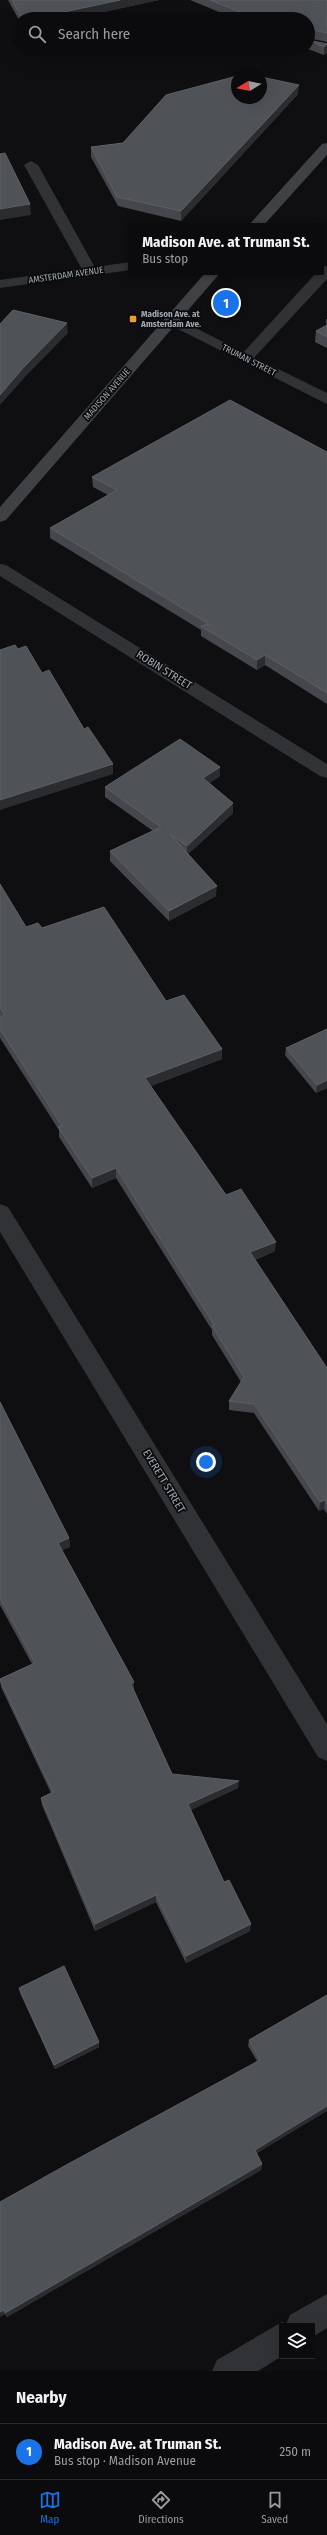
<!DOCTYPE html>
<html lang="en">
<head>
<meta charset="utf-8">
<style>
	:root { --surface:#0b0b0d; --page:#141416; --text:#f1f3f6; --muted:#9a9b9d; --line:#2b2b2e; --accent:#1a73e8 }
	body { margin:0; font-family:"Fira Sans Condensed",sans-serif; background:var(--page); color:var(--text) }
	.controls { position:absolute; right:12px; bottom:12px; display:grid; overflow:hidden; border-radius:0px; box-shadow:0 4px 16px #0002 }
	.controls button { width:36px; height:36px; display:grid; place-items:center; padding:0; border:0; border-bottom:1px solid var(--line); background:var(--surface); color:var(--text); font:20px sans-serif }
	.compass { position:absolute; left:231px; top:68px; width:36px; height:36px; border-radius:50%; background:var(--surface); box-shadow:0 4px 16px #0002; rotate:260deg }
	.you { position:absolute; left:206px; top:1462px; width:14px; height:14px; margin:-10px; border:3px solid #fff; border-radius:50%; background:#1a73e8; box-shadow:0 0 0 6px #1a73e833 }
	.badge { display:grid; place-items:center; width:26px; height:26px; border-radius:50%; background:var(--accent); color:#fff; font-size:13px; font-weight:700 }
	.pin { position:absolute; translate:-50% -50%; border:2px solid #fff; box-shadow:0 1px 4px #0006 }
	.popup { position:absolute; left:128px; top:223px; width:196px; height:52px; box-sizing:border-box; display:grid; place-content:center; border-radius:0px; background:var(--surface); filter:drop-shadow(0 1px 3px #0005); font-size:13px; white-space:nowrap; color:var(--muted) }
	.popup b { font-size:15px; color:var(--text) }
	.popup::after { content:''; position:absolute; left:50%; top:100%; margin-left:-8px; border:8px solid transparent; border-top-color:var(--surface) }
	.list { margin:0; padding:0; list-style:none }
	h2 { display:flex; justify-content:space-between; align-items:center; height:52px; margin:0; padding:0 16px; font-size:17px }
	h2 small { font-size:13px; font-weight:400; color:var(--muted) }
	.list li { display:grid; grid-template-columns:26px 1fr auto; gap:12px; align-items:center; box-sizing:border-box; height:56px; padding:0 16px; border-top:1px solid var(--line) }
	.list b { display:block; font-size:15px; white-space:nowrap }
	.list p { margin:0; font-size:13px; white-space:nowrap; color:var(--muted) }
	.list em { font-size:13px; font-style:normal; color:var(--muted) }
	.icon { flex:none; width:22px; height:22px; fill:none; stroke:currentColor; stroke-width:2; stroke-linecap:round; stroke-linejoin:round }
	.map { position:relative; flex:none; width:327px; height:2371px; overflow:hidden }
	.search { position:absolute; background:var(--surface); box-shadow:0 4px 16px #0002; left:12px; right:12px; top:12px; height:44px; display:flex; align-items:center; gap:10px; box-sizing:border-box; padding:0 14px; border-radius:22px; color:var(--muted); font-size:15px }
	.sheet { height:108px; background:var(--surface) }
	nav { display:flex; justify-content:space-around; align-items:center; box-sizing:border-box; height:56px; border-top:1px solid var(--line); background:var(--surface); font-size:11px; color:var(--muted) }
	nav a { display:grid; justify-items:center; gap:2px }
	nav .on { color:var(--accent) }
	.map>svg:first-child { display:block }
</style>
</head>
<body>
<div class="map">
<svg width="327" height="2371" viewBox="0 0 327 2371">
	<rect width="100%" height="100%" fill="#0f0f11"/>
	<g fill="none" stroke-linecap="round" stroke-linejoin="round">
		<g fill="#313235" fill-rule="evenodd">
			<path d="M31,161l7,4 59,106 -2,3h-10l-2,-3 -59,-106z"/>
			<path d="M327,266v13l-76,82h-10l-3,-3 3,-3 76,-83h4l1,-5z"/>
		</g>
		<g fill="#313235" fill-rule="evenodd">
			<path d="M131,262v8l-131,18v-8z"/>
			<path d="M171,316l156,77v11l-161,-81 -2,-3z"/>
			<path d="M0,564l6,1 321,199v14l-7,-2 -320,-200z"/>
			<path d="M0,1204l8,3 319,517v37l-9,-4 -318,-525z"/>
			<path d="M327,2294v34l-15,9v-11h-30v30l-24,15h-46l5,-11 65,-38 4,2 4,-9z"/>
		</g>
		<g fill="#3f4145" fill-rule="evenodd">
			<path d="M327,143v12l-64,71h-15l74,-82z"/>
			<path d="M206,272h15l-215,248 -6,2v-15z"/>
		</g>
	</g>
	<g fill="#45474c">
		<path d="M8,0h151l-88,19h-52v1z"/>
		<path d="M190,0h137v42l-19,-4v-19h-72z"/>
		<path d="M308,40l19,4v8l-3,3 -16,-6z"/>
		<path d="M298,94l-117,127 -63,-15 -27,-49v-10l32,-4z"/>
		<path d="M326,319h1v29l-12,-6 1,-11 10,-5z"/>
		<path d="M327,452v252l-62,-39 -8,5 -56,-34v-6l-151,-92v-10l58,-33 -15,-8 -1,-10z"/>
		<path d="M220,767v9l-11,7 24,20v10l-45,41 28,42 -47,25 -59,-60v-10l43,-20 -48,-34v-10z"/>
		<path d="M0,884l26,43 16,1 124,73 56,48v10l-71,27 75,109 49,56 -20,9 72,108v146l-3,-5 -5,2 -65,-98 -25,-3v-9l12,-19 -29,-47v-5l-96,-152 -24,10 -33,-51v-7l-59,-92v-21h1l-1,-1z"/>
		<path d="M327,1029v59l-11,5 -31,-38 1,-7z"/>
		<path d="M0,1402l69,136 1,9 -8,3 72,132v9l38,83 66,14 -48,22 34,72 26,49 -64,32 -30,-61 -61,29 -53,-126 -1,-7 10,-5 -50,-106 -1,-8 32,-15 -32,-59z"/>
		<path d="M19,1988l80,54v5l-44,22 -35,-76z"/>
		<path d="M327,1995l-71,158 6,11 -1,6 -254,147 -2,-3 -5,3 257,-256 -9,-15 1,-6z"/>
	</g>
	<g fill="#2b2c30">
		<path d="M120,0h39l-88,19h-40z"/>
		<path d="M327,44v8l-3,3v-8z"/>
		<path d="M299,85l-1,9 -117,127v-10z"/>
		<path d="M30,204l1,11 -31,5v-11z"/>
		<path d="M67,323l1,10 -43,44 -25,28v-10l24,-28z"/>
		<path d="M265,655v10l-8,5v-10z"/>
		<path d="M113,764v10l-113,36v-10z"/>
		<path d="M220,767v9l-17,12v-10z"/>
		<path d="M233,803v10l-46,42v-9z"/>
		<path d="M217,886l-1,10 -47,25v-10z"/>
		<path d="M222,1049v10l-76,29 -1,-10z"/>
		<path d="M327,1080v8l-11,5 1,-8z"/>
		<path d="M116,1168v10l-24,10v-10z"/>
		<path d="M276,1242l-1,9 -25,11v-10z"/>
		<path d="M325,1500l-1,9 -5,2 1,-9z"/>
		<path d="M69,1538l1,9 -11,5 -1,-9z"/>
		<path d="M134,1682v8l-3,2v-8z"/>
		<path d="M239,1781l-1,7 -51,24 1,-8z"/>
		<path d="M156,1895v7l-61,29v-7z"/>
		<path d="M251,1924l-1,7 -64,32v-7z"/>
		<path d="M99,2042v5l-44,22 -1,-4z"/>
		<path d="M327,2106v5l-73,44 1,-5z"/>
		<path d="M262,2164l-1,6 -254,147 -2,-4z"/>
		<path d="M4,2310l1,4 -5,3v-5z"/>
	</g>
	<g fill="#4f5257" stroke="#5c5f65">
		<path d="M12,0h108l-89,19h-9z"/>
		<path d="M210,0h117v33l-19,-4v-10h-51z"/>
		<path d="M308,40l19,4 -3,3z"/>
		<path d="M237,76v22h24v-21l38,8 -118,126 -64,-14 -26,-50 32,-4 43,-48z"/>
		<path d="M5,153l25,51 -30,5v-55z"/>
		<path d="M13,310l54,13 -43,44 -24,28v-71z"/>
		<path d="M327,325v12l-11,-6z"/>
		<path d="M230,400l97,52v241l-62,-38 -8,5 -56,-34 8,-2 -159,-96 67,-38 -25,-13z"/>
		<path d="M15,645l3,4 8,-3 16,27 7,-3 35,59 4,-2 25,37 -113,36v-150z"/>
		<path d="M180,739l40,28 -17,11 30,25 -46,43 -17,-12 47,52 -48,25 -59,-60 51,-24 -56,-40z"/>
		<path d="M0,884l26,43 12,-4 4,5 62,-21 62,94 18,-6 38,54 -77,29 81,117 15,-6 35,53 -26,10 77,116v136l-2,-4 -5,2 -66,-98 -25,-3 15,-24 -32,-51 2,-1 -98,-157 -24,10 -34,-51 4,-1 -62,-97v-12l5,-2 -5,-7z"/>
		<path d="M327,1029v51l-10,5 -31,-37z"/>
		<path d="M0,1402l69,136 -11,5 76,139 -3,2 41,90 67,7 -51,23 36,78 5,-2 22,44 -65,32 -30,-61 -61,29 -54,-126 12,-6 -53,-112v-1l35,-16 -35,-65z"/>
		<path d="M64,1966l35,76 -45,23 -35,-77z"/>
		<path d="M327,1995v111l-72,44 7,14 -257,149 -1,-3 -4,2v-110l68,-38 192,-104 -11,-20z"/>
	</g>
	<rect fill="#e8a030" stroke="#0a0b0c" stroke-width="1.5" x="129" y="315" width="8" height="8" rx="2"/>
	<g text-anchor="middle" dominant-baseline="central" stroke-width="3.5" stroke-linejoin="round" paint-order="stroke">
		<g font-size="9" fill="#a1a7b1" stroke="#0a0b0c">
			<text transform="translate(66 275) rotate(-8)">AMSTERDAM AVENUE</text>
			<text transform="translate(249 360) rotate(27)">TRUMAN STREET</text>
			<text transform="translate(107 394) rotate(-49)">MADISON AVENUE</text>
		</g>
		<g font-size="9" font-weight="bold" fill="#a1a7b1" stroke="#0a0b0c" text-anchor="start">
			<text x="141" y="314">Madison Ave. at<tspan x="141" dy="10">Amsterdam Ave.</tspan></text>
		</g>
		<g font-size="11" fill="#a1a7b1" stroke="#0a0b0c">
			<text transform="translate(164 670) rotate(32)">ROBIN STREET</text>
			<text transform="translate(164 1481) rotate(59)">EVERETT STREET</text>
		</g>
	</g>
</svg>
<div class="controls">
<button><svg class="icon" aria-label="layers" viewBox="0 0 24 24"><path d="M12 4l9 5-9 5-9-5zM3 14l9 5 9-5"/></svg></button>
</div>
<svg class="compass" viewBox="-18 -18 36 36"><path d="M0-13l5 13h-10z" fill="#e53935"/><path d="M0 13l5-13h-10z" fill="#9a9b9d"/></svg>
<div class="you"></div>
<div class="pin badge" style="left:226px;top:303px">1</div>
<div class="popup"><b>Madison Ave. at Truman St.</b>Bus stop</div>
<div class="search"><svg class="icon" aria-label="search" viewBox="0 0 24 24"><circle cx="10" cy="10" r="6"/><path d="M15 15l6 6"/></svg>Search here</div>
</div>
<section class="sheet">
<h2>Nearby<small></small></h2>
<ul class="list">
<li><span class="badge">1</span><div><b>Madison Ave. at Truman St.</b><p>Bus stop · Madison Avenue</p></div><em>250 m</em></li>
</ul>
</section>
<nav>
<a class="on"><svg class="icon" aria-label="map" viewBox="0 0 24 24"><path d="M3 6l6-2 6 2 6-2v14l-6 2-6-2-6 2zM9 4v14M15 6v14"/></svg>Map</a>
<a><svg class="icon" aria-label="directions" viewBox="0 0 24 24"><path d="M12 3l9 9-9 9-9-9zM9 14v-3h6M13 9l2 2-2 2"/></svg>Directions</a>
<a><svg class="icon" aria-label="saved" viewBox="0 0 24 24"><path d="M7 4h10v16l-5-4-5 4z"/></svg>Saved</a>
</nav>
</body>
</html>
